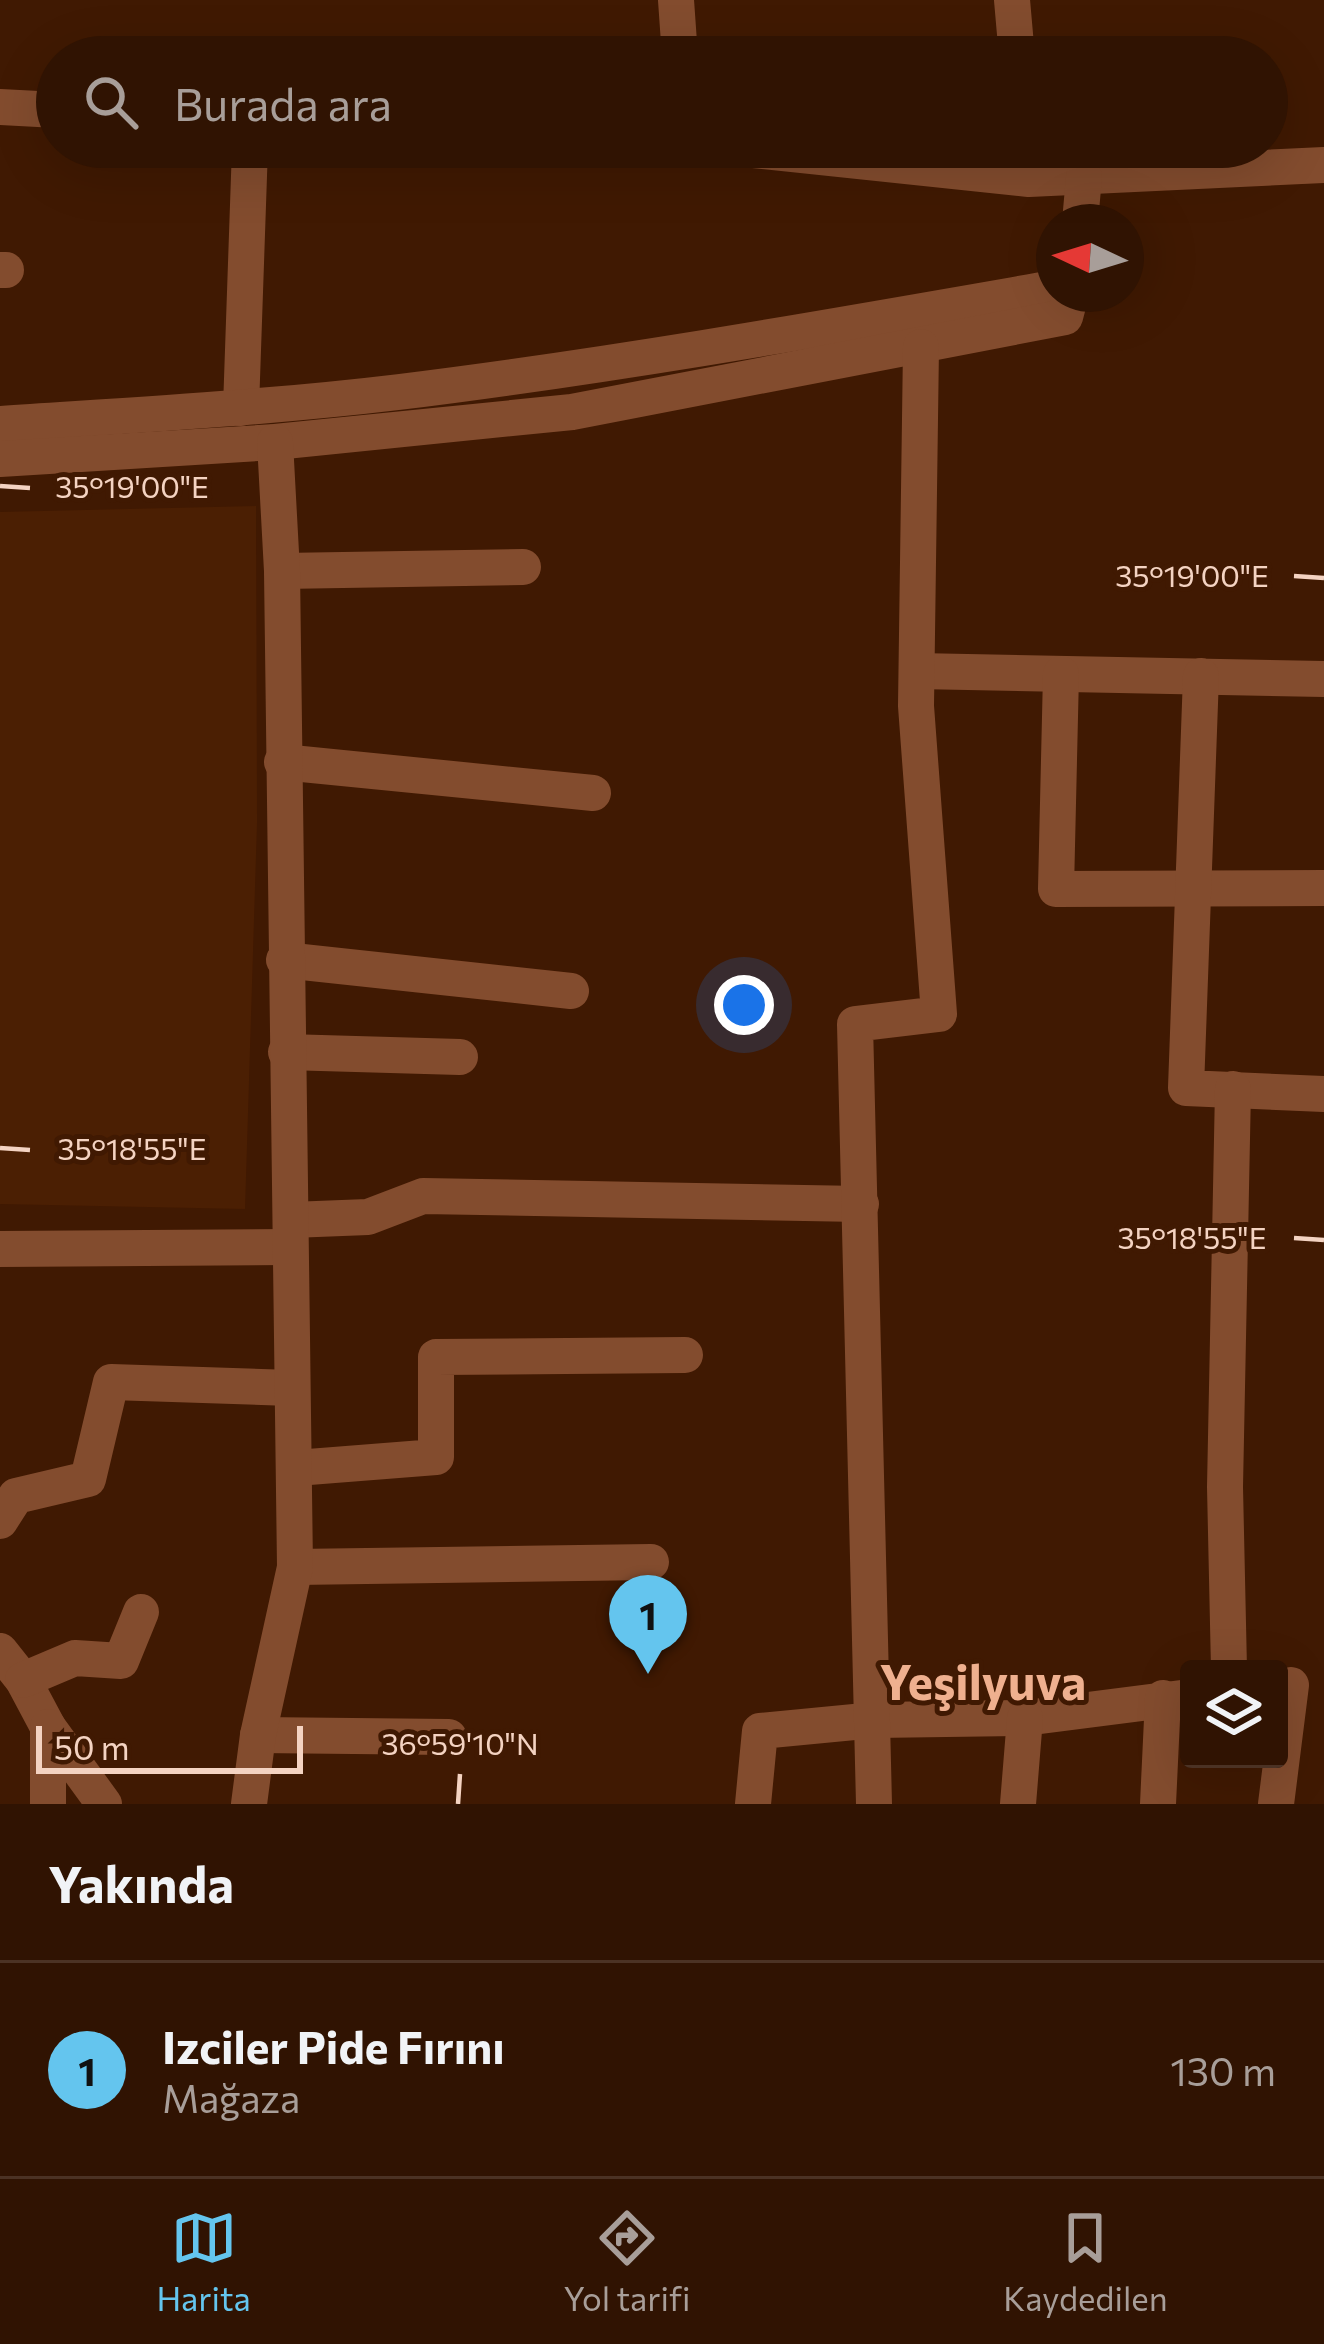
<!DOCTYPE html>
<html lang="tr">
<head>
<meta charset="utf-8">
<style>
	:root { --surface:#301302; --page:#3c2011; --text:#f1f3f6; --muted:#a89e99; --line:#4b3224; --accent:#64c5ee }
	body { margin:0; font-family:Commissioner,sans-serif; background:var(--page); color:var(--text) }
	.controls { position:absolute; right:36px; bottom:36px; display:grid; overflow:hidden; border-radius:12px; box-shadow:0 12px 48px #0002 }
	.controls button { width:108px; height:108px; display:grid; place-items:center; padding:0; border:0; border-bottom:3px solid var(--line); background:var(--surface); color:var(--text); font:60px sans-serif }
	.compass { position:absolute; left:1036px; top:204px; width:108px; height:108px; border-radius:50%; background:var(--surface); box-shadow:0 12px 48px #0002; rotate:274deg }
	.scale { position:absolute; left:36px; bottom:30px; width:267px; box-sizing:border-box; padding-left:12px; border:6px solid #f4d3c2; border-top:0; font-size:33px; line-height:42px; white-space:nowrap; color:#f4d3c2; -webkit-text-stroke:9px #401902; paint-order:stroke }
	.you { position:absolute; left:744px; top:1005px; width:42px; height:42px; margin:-30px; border:9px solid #fff; border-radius:50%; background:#1a73e8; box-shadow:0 0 0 18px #1a73e833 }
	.badge { display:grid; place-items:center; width:78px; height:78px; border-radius:50%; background:var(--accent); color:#111; font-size:39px; font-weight:700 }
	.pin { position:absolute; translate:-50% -99px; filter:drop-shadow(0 3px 6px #0008) }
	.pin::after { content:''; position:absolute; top:63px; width:42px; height:36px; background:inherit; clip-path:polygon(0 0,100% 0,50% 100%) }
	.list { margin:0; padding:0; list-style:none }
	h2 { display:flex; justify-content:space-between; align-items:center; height:156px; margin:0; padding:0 48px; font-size:51px }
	h2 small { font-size:39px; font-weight:400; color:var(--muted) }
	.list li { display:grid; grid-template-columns:78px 1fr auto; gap:36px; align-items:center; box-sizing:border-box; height:216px; padding:0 48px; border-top:3px solid var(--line) }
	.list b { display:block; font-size:45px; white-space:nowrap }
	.list p { margin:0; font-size:39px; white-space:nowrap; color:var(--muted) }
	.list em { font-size:39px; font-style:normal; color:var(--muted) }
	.icon { flex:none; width:66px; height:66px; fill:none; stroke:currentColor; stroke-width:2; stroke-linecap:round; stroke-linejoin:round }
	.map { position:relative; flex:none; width:1324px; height:1804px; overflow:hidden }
	.search { position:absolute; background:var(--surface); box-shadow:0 12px 48px #0002; left:36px; right:36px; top:36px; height:132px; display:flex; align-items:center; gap:30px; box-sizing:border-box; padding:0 42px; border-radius:66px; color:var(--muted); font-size:45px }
	.sheet { height:372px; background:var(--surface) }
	nav { display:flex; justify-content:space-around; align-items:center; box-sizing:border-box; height:168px; border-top:3px solid var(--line); background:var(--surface); font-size:33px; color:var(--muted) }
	nav a { display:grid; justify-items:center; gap:6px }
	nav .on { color:var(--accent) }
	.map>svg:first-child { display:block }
</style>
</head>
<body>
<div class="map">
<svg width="1324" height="1804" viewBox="0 0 1324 1804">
	<rect width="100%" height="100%" fill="#401902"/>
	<path fill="#4b1f03" d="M256,506l1,316 -12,387 -245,-5v-692z"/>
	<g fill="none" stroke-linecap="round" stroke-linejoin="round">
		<g stroke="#834c2e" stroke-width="36">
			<path d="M676,0l4,57"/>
			<path d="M1012,0l5,57"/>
			<path d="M0,107l57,3"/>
			<path d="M725,147l304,32 295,-14"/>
			<path d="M1080,222l4,-45"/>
			<path d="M0,270h6"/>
			<path d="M241,408l9,-261"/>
			<path d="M0,424c133,-9 266,-16 399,-32 219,-27 437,-66 655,-104"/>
			<path d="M0,459l275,-17 297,-30 493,-95 6,-23"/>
			<path d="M282,571l241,-4"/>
			<path d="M917,671l407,8"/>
			<path d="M1061,674l-5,215 268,-1"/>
			<path d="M1201,676l-15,412 138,6"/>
			<path d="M282,762l311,31"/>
			<path d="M284,960l287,31"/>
			<path d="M286,1052l174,5"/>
			<path d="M291,1220l77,-3 55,-21 438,8"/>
			<path d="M0,1249l289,-2"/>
			<path d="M296,1468l140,-11v-100l249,-2"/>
			<path d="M0,1521l16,-25 72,-17 23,-97 180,6"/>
			<path d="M295,1567l356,-5"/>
			<path d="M0,1651l23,29 25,47 56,77"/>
			<path d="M1229,1669l-4,-182 8,-398"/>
			<path d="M23,1680l52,-22 46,3 20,-49"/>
			<path d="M48,1727v77"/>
			<path d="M258,1735l191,2"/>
			<path d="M249,1804l9,-69 37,-168 -13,-996 -7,-129"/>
			<path d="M753,1804l7,-73 115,-11 150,-2 164,-21"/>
			<path d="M874,1804l-19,-780 84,-10 -23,-308 5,-359"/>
			<path d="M1018,1804l7,-86"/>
			<path d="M1158,1804l5,-106"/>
			<path d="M1276,1804l15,-119"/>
		</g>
	</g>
	<path fill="none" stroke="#f4d3c2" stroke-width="4.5" d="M0,486l30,2M1294,576l30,2M0,1148l30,2M1294,1238l30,2M458,1804l2,-30"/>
	<g text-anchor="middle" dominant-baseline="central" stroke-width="10" stroke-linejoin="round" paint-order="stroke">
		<g font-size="48" font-weight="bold" fill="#efb08f" stroke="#401902">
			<text x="983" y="1680">Yeşilyuva</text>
		</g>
	</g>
	<g font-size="30" text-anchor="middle" fill="#f4d3c2" stroke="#401902" stroke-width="10" stroke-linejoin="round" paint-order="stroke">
		<text x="132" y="498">35°19'00"E</text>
		<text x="1192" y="587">35°19'00"E</text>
		<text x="132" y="1160">35°18'55"E</text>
		<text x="1192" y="1249">35°18'55"E</text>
		<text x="460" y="1755">36°59'10"N</text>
	</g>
</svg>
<div class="controls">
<button><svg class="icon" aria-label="layers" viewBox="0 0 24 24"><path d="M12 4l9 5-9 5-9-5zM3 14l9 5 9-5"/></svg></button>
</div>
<svg class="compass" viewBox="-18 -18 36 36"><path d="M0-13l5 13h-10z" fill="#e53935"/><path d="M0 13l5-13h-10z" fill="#a89e99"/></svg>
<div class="scale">50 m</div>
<div class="you"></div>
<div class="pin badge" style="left:648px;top:1674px">1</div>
<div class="search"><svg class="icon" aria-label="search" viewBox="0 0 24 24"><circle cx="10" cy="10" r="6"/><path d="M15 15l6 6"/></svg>Burada ara</div>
</div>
<section class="sheet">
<h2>Yakında<small></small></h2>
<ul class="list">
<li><span class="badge">1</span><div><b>Izciler Pide Fırını</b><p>Mağaza</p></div><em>130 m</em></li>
</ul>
</section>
<nav>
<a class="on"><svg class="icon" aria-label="map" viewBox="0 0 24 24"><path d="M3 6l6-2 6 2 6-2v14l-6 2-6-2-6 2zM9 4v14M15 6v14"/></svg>Harita</a>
<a><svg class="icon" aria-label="directions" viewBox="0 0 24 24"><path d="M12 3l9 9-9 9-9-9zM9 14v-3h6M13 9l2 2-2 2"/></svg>Yol tarifi</a>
<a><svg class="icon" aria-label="saved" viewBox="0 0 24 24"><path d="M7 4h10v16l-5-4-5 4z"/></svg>Kaydedilen</a>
</nav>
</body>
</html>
